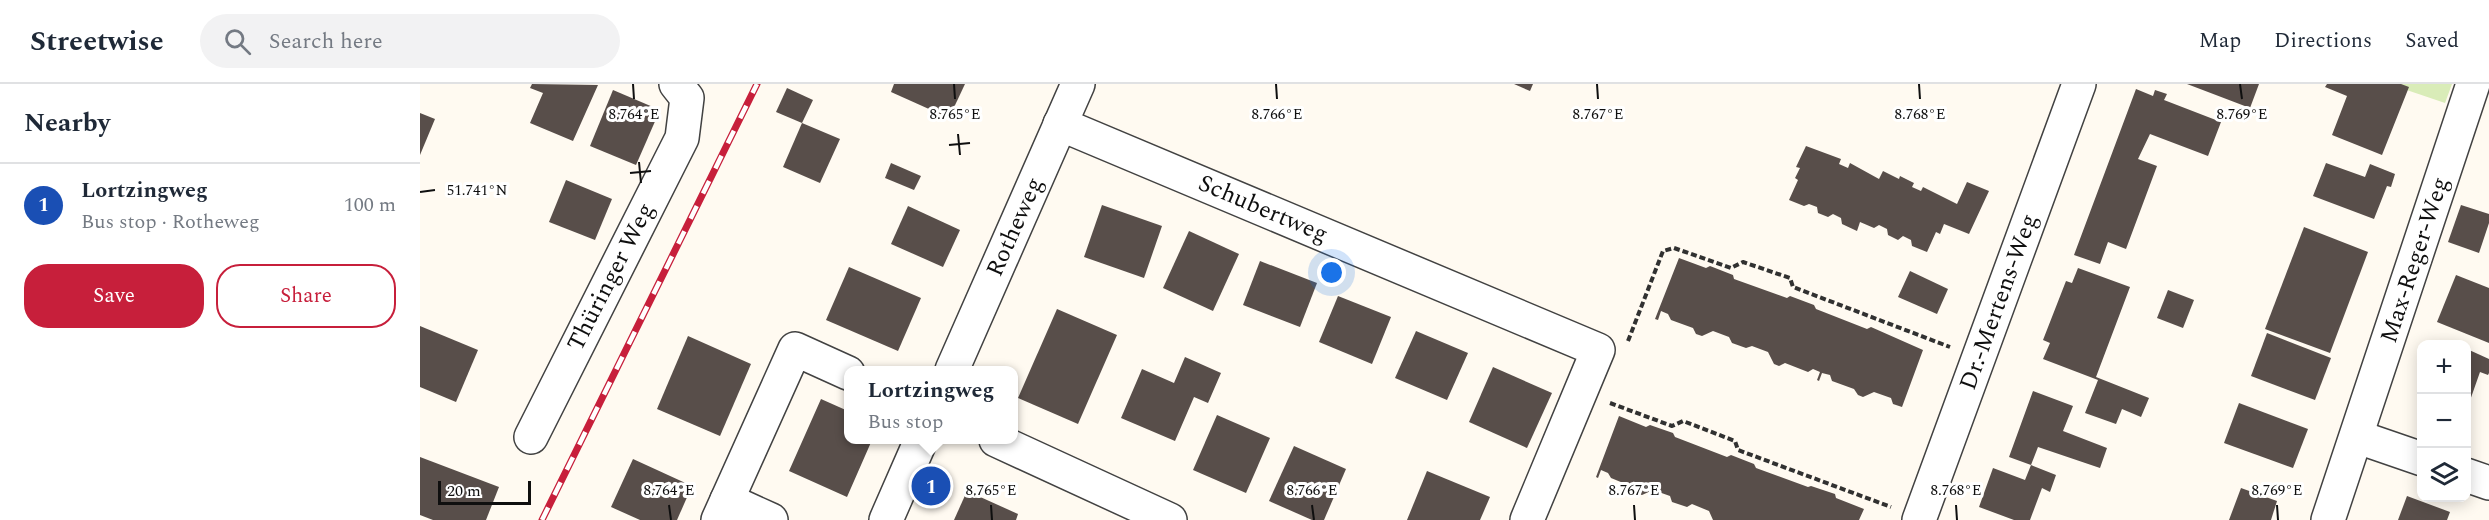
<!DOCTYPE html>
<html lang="en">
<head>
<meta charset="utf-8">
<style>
	:root { --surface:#fff; --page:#f2f2f3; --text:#1f2937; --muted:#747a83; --line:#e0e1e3; --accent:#c71f3b }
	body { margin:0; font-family:Spectral,serif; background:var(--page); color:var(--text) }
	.controls { position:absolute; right:18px; bottom:18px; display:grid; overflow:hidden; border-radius:12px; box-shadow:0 3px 15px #0003 }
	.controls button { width:54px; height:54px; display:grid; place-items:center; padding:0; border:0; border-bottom:2px solid var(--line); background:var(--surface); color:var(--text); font:30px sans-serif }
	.scale { position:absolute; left:18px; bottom:15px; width:93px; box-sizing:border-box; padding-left:6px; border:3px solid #0f0f0f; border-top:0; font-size:16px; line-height:21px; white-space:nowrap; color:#0f0f0f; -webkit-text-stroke:4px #fff; paint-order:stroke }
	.you { position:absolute; left:912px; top:189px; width:21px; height:21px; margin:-15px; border:4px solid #fff; border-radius:50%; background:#1a73e8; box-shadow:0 0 0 9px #1a73e833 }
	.badge { display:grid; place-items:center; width:39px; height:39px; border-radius:50%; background:var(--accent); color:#fff; font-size:20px; font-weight:700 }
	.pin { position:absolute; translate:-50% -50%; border:3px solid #fff; box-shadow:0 2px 6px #0006 }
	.popup { position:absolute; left:424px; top:282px; width:174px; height:78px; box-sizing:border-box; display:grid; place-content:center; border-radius:12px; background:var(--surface); filter:drop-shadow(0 2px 4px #0005); font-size:20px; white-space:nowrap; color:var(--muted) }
	.popup b { font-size:22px; color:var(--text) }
	.popup::after { content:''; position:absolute; left:50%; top:100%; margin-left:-12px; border:12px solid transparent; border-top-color:var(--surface) }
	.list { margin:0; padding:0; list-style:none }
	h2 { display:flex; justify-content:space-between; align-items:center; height:78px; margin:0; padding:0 24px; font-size:26px }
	h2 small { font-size:20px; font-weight:400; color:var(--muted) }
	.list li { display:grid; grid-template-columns:39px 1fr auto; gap:18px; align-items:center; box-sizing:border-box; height:84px; padding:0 24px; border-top:2px solid var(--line) }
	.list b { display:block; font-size:22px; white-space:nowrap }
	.list p { margin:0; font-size:20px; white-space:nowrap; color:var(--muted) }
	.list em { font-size:20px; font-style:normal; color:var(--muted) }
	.actions { display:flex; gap:12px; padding:18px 24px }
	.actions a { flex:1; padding:14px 0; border:2px solid var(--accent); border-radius:24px; text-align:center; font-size:21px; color:var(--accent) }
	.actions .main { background:var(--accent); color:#fff }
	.icon { flex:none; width:33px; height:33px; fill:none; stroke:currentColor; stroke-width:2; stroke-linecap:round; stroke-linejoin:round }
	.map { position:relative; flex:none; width:2069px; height:436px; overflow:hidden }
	header { display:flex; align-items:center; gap:36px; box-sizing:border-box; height:84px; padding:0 30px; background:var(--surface); border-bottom:2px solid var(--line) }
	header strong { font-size:28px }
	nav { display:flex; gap:33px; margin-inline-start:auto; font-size:21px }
	.search { width:420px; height:54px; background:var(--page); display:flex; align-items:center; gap:15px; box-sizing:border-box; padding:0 21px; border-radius:33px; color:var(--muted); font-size:22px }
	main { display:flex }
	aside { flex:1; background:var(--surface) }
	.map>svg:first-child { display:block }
</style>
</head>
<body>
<header>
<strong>Streetwise</strong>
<div class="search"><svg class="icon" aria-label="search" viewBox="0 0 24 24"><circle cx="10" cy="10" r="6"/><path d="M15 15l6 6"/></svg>Search here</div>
<nav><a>Map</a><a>Directions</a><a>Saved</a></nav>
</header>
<main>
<aside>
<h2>Nearby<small></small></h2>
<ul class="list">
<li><span class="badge" style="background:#1a4fb4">1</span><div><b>Lortzingweg</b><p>Bus stop · Rotheweg</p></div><em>100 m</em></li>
</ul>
<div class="actions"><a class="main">Save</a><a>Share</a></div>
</aside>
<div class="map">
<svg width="2069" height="436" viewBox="0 0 2069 436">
	<rect width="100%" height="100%" fill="#fffaf1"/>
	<path fill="#d9ecb8" d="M1969,0h63l-7,19z"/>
	<g fill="#584e4a">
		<path d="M112,0l66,1 -25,56 -43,-18 13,-30 -13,-5z"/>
		<path d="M474,0h71l-16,34 -58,-26z"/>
		<path d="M1094,0h19l-3,7z"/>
		<path d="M1767,0h72l-9,24z"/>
		<path d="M1907,0h74l8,3 -27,68 -50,-20 15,-39 -22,-9z"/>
		<path d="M367,4l26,12 -11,23 -26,-11z"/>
		<path d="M1716,5l17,7 2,-6 12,4 -3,6 57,22 -13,34 -58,-22 -12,25 19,7 -31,83 -18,-7 -8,22 -26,-9z"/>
		<path d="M193,6l47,20 -24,55 -46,-19z"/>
		<path d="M0,29l15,6 -15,36z"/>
		<path d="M382,39l38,16 -20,44 -37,-16z"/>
		<path d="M1386,62l35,13 -2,5 9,4 2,-5 29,16 4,-8 16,8 1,-3 14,7 -2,4 9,4 2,-4 34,17 10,-22 22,9 -20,43 -25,-10 -4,10 -4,-2 -9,20 -15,-6 -1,-6 -8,-4 -5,4 -10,-5 -1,-6 -8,-4 -5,3 -14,-6 -3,9 -15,-7 -1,-6 -8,-4 -5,3 -10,-4 -1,-6 -8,-3 -5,2 -15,-6 9,-20 -3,-2 5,-10 -4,-1z"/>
		<path d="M471,79l30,13 -7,14 -29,-12z"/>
		<path d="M1906,79l39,14 5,-13 25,10 -4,13 -4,-1 -13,33 -61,-23z"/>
		<path d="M146,96l46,19 -17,41 -46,-18z"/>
		<path d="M682,121l60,21 -18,52 -60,-21z"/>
		<path d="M2041,121l28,9v9l-10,30 -31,-11z"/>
		<path d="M488,122l52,24 -17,37 -52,-23z"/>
		<path d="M1884,143l64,25 -38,101 -65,-24z"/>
		<path d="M769,147l50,23 -26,57 -50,-23z"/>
		<path d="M1259,174l27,10 4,-2 23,9 1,4 53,19 3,-2 24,9 2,4 51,20 4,-2 52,23 -21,57 -9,-3 -2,-6 -17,-6 -11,5 -5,-2 -4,-6 -22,-8 -2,-6 -8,-2 -3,8 -2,-1 3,-8 -7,-3 -5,3 -23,-9 -6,3 -5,-2 -6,-12 -16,-6 -6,2 -14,-5 -3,-6 -16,-6 -11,5 -6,-2 -3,-6 -22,-8 -3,-6 -7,-3 -3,9 -3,-1z"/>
		<path d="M840,177l57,22 -17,44 -57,-22z"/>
		<path d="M429,183l72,31 -23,53 -72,-31z"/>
		<path d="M1658,184l52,19 -34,90 53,21 -8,19 -19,-8 -6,15 -31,-11 13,-33 -55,-21 7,-16 -7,-3 23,-59 6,2z"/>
		<path d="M1490,187l38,18 -11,25 -39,-17z"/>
		<path d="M2036,191l33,13v55l-52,-21z"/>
		<path d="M1748,206l26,10 -11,28 -26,-10z"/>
		<path d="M918,212l53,21 -19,47 -53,-22z"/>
		<path d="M637,225l60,26 -39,89 -60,-26z"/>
		<path d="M0,242l58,24 -22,52 -36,-15z"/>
		<path d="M996,247l52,22 -21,47 -52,-22z"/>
		<path d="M1847,249l64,25 -16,42 -64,-24z"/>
		<path d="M268,252l63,28 -31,72 -63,-27z"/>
		<path d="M2047,265l22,10v14l-1,2 -8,-3 -13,37z"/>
		<path d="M765,273l36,16 -13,30 -14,-6 -19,44 -54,-23 21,-49 32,14z"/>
		<path d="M1073,283l59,26 -25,55 -58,-26z"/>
		<path d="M1613,307l40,15 -10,25 44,17 -7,20 -62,-21 -7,18 -22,-8z"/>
		<path d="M401,315l27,12v29h24l-25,57 -58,-26z"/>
		<path d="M1819,319l69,26 -15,39 -69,-25z"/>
		<path d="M797,331l53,23 -24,55 -53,-23z"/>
		<path d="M1199,332l27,11 4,-2 23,8 2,4 52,20 4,-2 23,9 2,4 52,19 3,-1 24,8 1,4 28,11 -5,11h-146l-4,-9 -17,-7 -5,3 -15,-5 -2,-6 -17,-6 -11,5 -6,-2 -3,-6 -22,-9 -3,-5 -7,-3 -3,8 -2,-1z"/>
		<path d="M874,362l52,23 -22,51h-12l-43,-19z"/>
		<path d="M0,373l79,30 -13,33h-53l-13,-5z"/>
		<path d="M213,375l59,27 -15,34h-37l-29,-13z"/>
		<path d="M1611,381l25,10 -6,17 -8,-4 -12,32h-16l-35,-13 14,-39 32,12z"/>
		<path d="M1007,387l63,26 -10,23h-73z"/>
		<path d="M1821,404l36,13 -6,19h-42z"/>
		<path d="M547,407l51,23 -2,6h-62z"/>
		<path d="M1987,412l43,16 -3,8h-49z"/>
	</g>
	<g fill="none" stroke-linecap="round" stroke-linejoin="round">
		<g stroke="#424242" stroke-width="36">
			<g id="minor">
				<path d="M640,40l538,226 -71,170"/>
				<path d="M532,286l126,-286"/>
				<path d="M111,353l151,-299 5,-40 -11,-14"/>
				<path d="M1938,353l64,22"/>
				<path d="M576,356l174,80"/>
				<path d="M2046,391l23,8"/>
				<path d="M307,416l44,20"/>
				<path d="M298,436l77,-171 53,24"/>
				<path d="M466,436l35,-80"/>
				<path d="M1499,436l160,-436"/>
				<path d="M1908,436l145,-436"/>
			</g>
		</g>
		<g stroke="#313131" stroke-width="4" stroke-dasharray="6 3" stroke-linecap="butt">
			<path d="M1208,257l35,-90 11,-3 57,20 12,-6 47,16 3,9 157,60"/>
			<path d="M1190,319l62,23 11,-5 52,20 3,9 153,57"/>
		</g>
		<use href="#minor" stroke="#fff" stroke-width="33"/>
		<g stroke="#c71f3b" stroke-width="7">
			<path id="rail" d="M122,436l215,-436"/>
		</g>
		<use href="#rail" stroke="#fff" stroke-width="4.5" stroke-dasharray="14" stroke-linecap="butt"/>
	</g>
	<path fill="none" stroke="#0f0f0f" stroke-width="2" d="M213,0l1,15M534,0l1,15M856,0l1,15M1177,0l1,15M1499,0l1,15M1820,0l2,15M538,50l2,21M529,61l21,-2M219,78l2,21M210,89l21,-2M0,108l15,-2M249,421l2,15M571,421l1,15M892,421l2,15M1214,421l1,15M1536,421l1,15M1857,421l1,15"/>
	<g text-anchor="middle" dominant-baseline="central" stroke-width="6" stroke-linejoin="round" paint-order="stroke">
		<g font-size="24" fill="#0f0f0f" stroke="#fff">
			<text transform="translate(843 125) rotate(23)">Schubertweg</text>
			<text transform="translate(595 143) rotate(-66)">Rotheweg</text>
			<text transform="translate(1995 176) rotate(-72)">Max-Reger-Weg</text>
			<text transform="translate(191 193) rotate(-63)">Thüringer Weg</text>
			<text transform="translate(1579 218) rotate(-70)">Dr.-Mertens-Weg</text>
		</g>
	</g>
	<g font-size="15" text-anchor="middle" fill="#0f0f0f" stroke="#fff" stroke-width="6" stroke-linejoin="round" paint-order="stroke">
		<text x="214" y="35">8.764°E</text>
		<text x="535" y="35">8.765°E</text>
		<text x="857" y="35">8.766°E</text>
		<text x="1178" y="35">8.767°E</text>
		<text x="1500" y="35">8.768°E</text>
		<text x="1822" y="35">8.769°E</text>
		<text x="57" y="111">51.741°N</text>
		<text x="249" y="411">8.764°E</text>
		<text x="571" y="411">8.765°E</text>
		<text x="892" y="411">8.766°E</text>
		<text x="1214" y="411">8.767°E</text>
		<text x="1536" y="411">8.768°E</text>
		<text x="1857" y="411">8.769°E</text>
	</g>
</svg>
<div class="controls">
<button>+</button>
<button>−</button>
<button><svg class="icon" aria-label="layers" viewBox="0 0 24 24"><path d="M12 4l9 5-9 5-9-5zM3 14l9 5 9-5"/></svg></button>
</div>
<div class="scale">20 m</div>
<div class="you"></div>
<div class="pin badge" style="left:511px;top:402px;background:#1a4fb4">1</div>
<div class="popup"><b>Lortzingweg</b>Bus stop</div>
</div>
</main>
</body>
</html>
